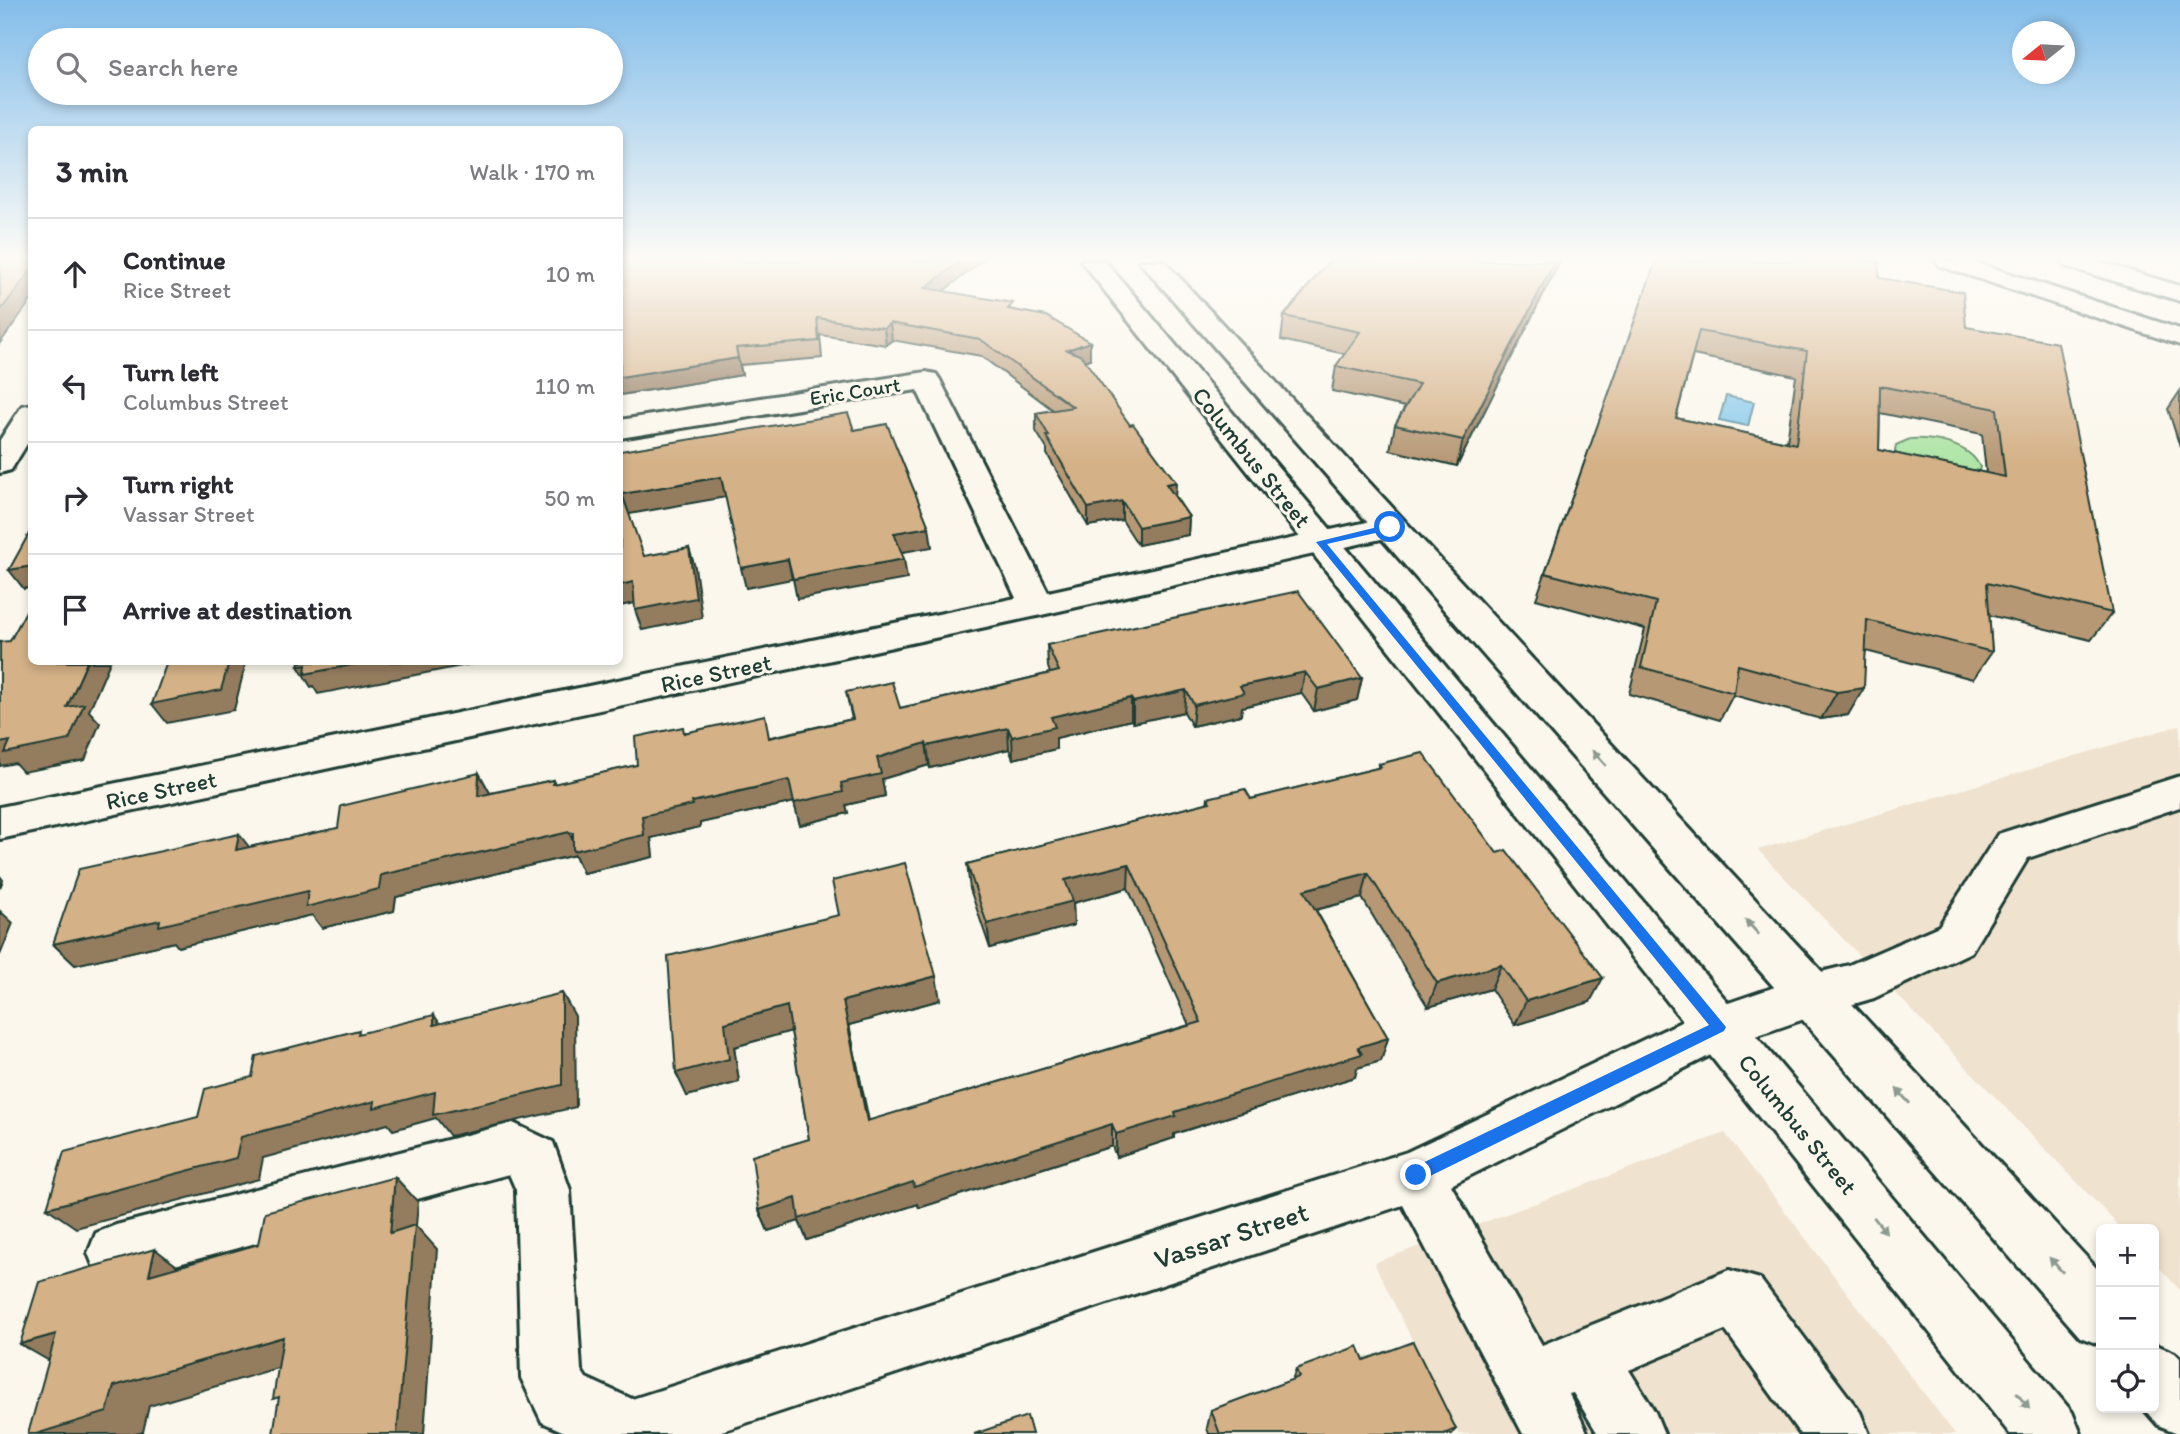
<!DOCTYPE html>
<html lang="en">
<head>
<meta charset="utf-8">
<style>
	:root { --surface:#fff; --page:#f7f7f7; --text:#2b2b33; --muted:#7c7c81; --line:#e1e1e2 }
	body { margin:0; font-family:Itim,sans-serif; background:var(--page); color:var(--text) }
	.controls { position:absolute; right:21px; bottom:21px; display:grid; overflow:hidden; border-radius:10px; box-shadow:0 4px 10px #0003 }
	.controls button { width:63px; height:63px; display:grid; place-items:center; padding:0; border:0; border-bottom:2px solid var(--line); background:var(--surface); color:var(--text); font:35px sans-serif }
	.compass { position:absolute; left:2012px; top:21px; width:63px; height:63px; border-radius:50%; background:var(--surface); box-shadow:0 4px 10px #0003; rotate:252deg }
	.stop { position:absolute; width:21px; height:21px; margin:-16px; border:5px solid #1a73e8; border-radius:50%; background:#fff }
	.stop.end { background:#1a73e8; border-color:#fff; box-shadow:0 2px 7px #0008 }
	.list { margin:0; padding:0; list-style:none }
	h2 { display:flex; justify-content:space-between; align-items:center; height:91px; margin:0; padding:0 28px; font-size:30px }
	h2 small { font-size:23px; font-weight:400; color:var(--muted) }
	.list li { display:grid; grid-template-columns:46px 1fr auto; gap:21px; align-items:center; box-sizing:border-box; height:112px; padding:0 28px; border-top:2px solid var(--line) }
	.list b { display:block; font-size:26px; white-space:nowrap }
	.list p { margin:0; font-size:23px; white-space:nowrap; color:var(--muted) }
	.list em { font-size:23px; font-style:normal; color:var(--muted) }
	.icon { flex:none; width:38px; height:38px; fill:none; stroke:currentColor; stroke-width:2; stroke-linecap:round; stroke-linejoin:round }
	.map { position:relative; flex:none; width:2180px; height:1434px; overflow:hidden }
	.search { position:absolute; background:var(--surface); box-shadow:0 4px 10px #0003; left:28px; top:28px; width:595px; height:77px; display:flex; align-items:center; gap:18px; box-sizing:border-box; padding:0 24px; border-radius:38px; color:var(--muted); font-size:26px }
	.panel { position:absolute; background:var(--surface); box-shadow:0 4px 10px #0003; left:28px; top:126px; width:595px; height:539px; border-radius:10px }
	.map>svg:first-child { display:block }
</style>
</head>
<body>
<div class="map">
<svg width="2180" height="1434" viewBox="0 0 2180 1434">
	<rect width="100%" height="100%" fill="#fbf7ec"/>
	<filter id="ink" filterUnits="userSpaceOnUse"><feTurbulence type="fractalNoise" baseFrequency=".0143" numOctaves="2"/><feDisplacementMap in="SourceGraphic" scale="14" xChannelSelector="R" yChannelSelector="G"/><feConvolveMatrix kernelMatrix="1 2 1 2 8 2 1 2 1" color-interpolation-filters="sRGB"/></filter>
	<g filter="url(#ink)">
		<g fill="#efe2ce">
			<path d="M2180,725v565l-26,-28v-33h-32l-364,-379z"/>
			<path d="M1725,1133l230,301h-496l-85,-171z"/>
		</g>
		<path fill="#afe5a7" stroke="#67916e" stroke-width="2" d="M1910,439c23,-1 59,4 70,28l-2,6 -80,-16 -3,-6 1,-6z"/>
		<path fill="#8ccbec" stroke="#6092a2" stroke-width="2" d="M1726,396l28,6 -6,24 -29,-6z"/>
		<g fill="none" stroke-linecap="round" stroke-linejoin="round">
			<g stroke="#1f3d34" stroke-width="6">
				<g id="minor">
					<path d="M926,372l10,2 4,6 108,212 342,-75 11,3 5,7 -5,7 -11,3 -353,79 -1037,223v-32l1016,-209 -99,-208 -297,48v-18z"/>
					<path d="M32,404v32l-21,34 -11,3v-33l22,-34z"/>
					<path d="M2180,776v31l-152,51 -57,94 -97,46 -61,18 -78,27 -284,142 91,160 187,-75 31,9 100,133 9,22h-69l-75,-104 -96,40 26,42 9,22h-66l-25,-41 -4,1 19,40h-65l-120,-229 -690,229h-144l-27,-12 -21,-44 -5,-188 -7,-16 -393,107 -20,-8 -8,-20 8,-20 20,-8 397,-102 40,19 17,48 11,180 5,8 46,21 775,-247 295,-140 111,-38 36,-9 90,-39 59,-92z"/>
				</g>
			</g>
			<g stroke="#1f3d34" stroke-width="6">
				<g id="major">
					<path d="M1081,261h24l967,1151 9,22h-71z"/>
					<path d="M1139,261h25l937,1012v72l-21,-8z"/>
					<path d="M2154,1344l21,9 5,5v76l-22,-9 -15,-17h11z"/>
				</g>
			</g>
			<g stroke="#1f3d34" stroke-width="6">
				<g id="highway">
					<path d="M1936,261h35l209,68v16l-240,-79z"/>
					<path d="M2061,261h36l83,25v15l-115,-35z"/>
				</g>
			</g>
			<use href="#minor" fill="#fbf7ec" fill-rule="evenodd"/>
			<use href="#major" fill="#fbf7ec" fill-rule="evenodd"/>
			<use href="#highway" fill="#fbf7ec" fill-rule="evenodd"/>
		</g>
		<g fill="#b69874" stroke="#1f3d34" stroke-width="2" fill-rule="evenodd">
			<path d="M829,261h153l-39,30 70,19 77,49 -5,2 104,156 -1,18 -50,10 -16,-25 -34,6 -41,-72v-5l-11,-18v-18l17,-3 -72,-54 -89,-16 -6,5 -66,-10 2,23 -82,7 2,10 -122,20z"/>
			<path d="M1329,261h231l-103,205 -67,-16 5,-25 10,-18 -73,-16 4,-25 9,-12 -64,-14 3,-24z"/>
			<path d="M1656,261l223,17 87,49 146,286 -21,27 -102,-25 3,37 -19,27 -107,-28 -18,64 -27,4 -88,-24 -13,25 -91,-26 16,-65 -109,-30zM1693,355l103,21 -9,66 -111,-24zM1880,413l102,21 4,39 -107,-23z"/>
			<path d="M2180,391v56l-12,-38z"/>
			<path d="M1047,645l315,33 -5,22 -43,11 -13,-18 -59,14 -1,8 -49,11 -8,-14 -51,11 -2,-3 -75,18v11l-43,10 -4,-10 -79,19 -1,-3 -47,14 3,17 -39,9 2,8 -48,12 -6,-23 -94,21v4l-49,11 2,19 -70,16 -8,-18 -179,42 -2,14 -72,17 -10,-13 -134,32 -4,-5 -99,23 -22,-21 196,-97 89,-19 141,-55 11,20 63,-13 2,4 82,-19 48,-33 86,5 81,-18 -6,-27 54,16 89,-20 61,-15 -2,-6z"/>
			<path d="M1379,764l211,238 -75,23 -24,-36 -63,18 -66,-109 -46,12 72,128 -7,23 -24,7 -2,9 -181,57v4l-58,19 -4,-11 -193,62 -1,-4 -111,36 -8,-19 -31,10 -9,-21 50,-71 -18,-108 -57,16 5,35 -52,14 -19,-140 272,44 -91,25 20,96 320,-96 -61,-137 -55,15 1,22 -84,23 -20,-59 -3,-25 240,-61 1,-5 43,1 127,-31z"/>
			<path d="M1364,1360l92,69 -4,5h-243l-2,-6 4,-18 81,-30 4,-11z"/>
		</g>
		<g fill="#947c5e" stroke="#1f3d34" stroke-width="2">
			<path d="M961,261h21l-55,43 -2,-16z"/>
			<path d="M1555,261h5l-103,205 6,-26z"/>
			<path d="M32,269v30l-32,44v-32z"/>
			<path d="M890,323l2,17 -6,5 -2,-17z"/>
			<path d="M1090,342v17l-23,8v-17z"/>
			<path d="M738,358l4,17 -122,20v-18z"/>
			<path d="M721,477l5,20 -97,17 -7,-20z"/>
			<path d="M1176,482l-1,18 -9,-16z"/>
			<path d="M1122,501v19l-34,6v-18z"/>
			<path d="M1189,517l-1,18 -50,10v-18z"/>
			<path d="M929,527l3,20 -35,6 -3,-20z"/>
			<path d="M689,548l6,19 7,51 -60,12 -7,-20z"/>
			<path d="M788,559l4,20 -46,9 -5,-20z"/>
			<path d="M904,559l3,20 -110,20 -4,-20z"/>
			<path d="M32,566v21l-8,2 -15,-19z"/>
			<path d="M633,582l7,20 -20,4v-21z"/>
			<path d="M87,662h23l-21,49 11,12 -15,37 -62,12 -8,-9 -15,3v-23l67,-36z"/>
			<path d="M229,662h17l-12,48 -67,13 -15,-19z"/>
			<path d="M367,662h115l-164,32 -5,-8 -2,1 -13,-21 8,-1z"/>
			<path d="M1305,672l-4,21 -59,14 -1,8 -49,11 2,-21 46,-19z"/>
			<path d="M1362,678l-5,22 -43,11 4,-22z"/>
			<path d="M1864,688l-16,27 -27,4 16,-27z"/>
			<path d="M1186,690l-2,22 -51,11v-21z"/>
			<path d="M1131,698v22l-75,18v11l-43,10 -1,-22 39,-20z"/>
			<path d="M1008,728l1,21 -79,19 -3,-22z"/>
			<path d="M926,743l3,22 -47,14 3,17 -39,9 2,8 -48,12 -6,-22 47,-20 36,-25z"/>
			<path d="M479,773l12,22 -13,1z"/>
			<path d="M789,780l6,22 -95,21v4l-49,11 2,19 -70,16 -8,-18 -179,42 -2,14 -72,17 -10,-13 -134,32 -4,-5 -99,23 -22,-21 107,-24 221,-45 188,-43 8,18 65,-34 50,-14z"/>
			<path d="M239,834l17,22 -20,-6z"/>
			<path d="M1129,864l-1,24 -55,15 1,22 -84,23 -3,-24 78,-44z"/>
			<path d="M1368,873l-6,25 -63,16 5,-24z"/>
			<path d="M0,876l3,4 -3,8z"/>
			<path d="M0,911l13,12 -13,32z"/>
			<path d="M1501,965l-10,24 -63,18 9,-24z"/>
			<path d="M936,976l4,24 -91,25 24,119 -6,-23 -24,-120z"/>
			<path d="M1603,978l-13,24 -75,23 11,-24z"/>
			<path d="M562,993l13,23 1,91 -126,29 -14,-18 -43,12 -5,-6 -125,34 -4,21 -183,49 -29,-20z"/>
			<path d="M787,1006l8,24 -61,17 5,35 -52,14 -11,-23 49,-50z"/>
			<path d="M434,1015l16,23 -16,-13z"/>
			<path d="M1388,1038l-7,23 -24,7 -2,9 -181,57v4l-58,19v-23l59,-22 183,-65z"/>
			<path d="M1112,1124v22l-193,62 -1,-4 -111,36 -8,-19 -31,10 -9,-21 37,-12 117,-16z"/>
			<path d="M395,1177l23,25 -2,24 21,23 -13,185h-27l-7,-201z"/>
			<path d="M155,1249l31,24 -37,2z"/>
			<path d="M56,1334l2,32 -38,-22z"/>
			<path d="M283,1337l28,21 -162,48 -6,26 -7,2h-100l78,-48z"/>
		</g>
		<g fill="#d4b187" stroke="#1f3d34" stroke-width="2" fill-rule="evenodd">
			<path d="M0,261h32v8l-32,42z"/>
			<path d="M620,261h203l1,2 5,-2h132l-36,27 88,15 -5,6 38,7 44,26 -23,8 15,6 48,69 3,-1 43,58 -10,2 23,33 -51,10 -16,-26 -34,7 -42,-72h3l-13,-23 37,-6 -93,-68 -90,-16 -6,5 -67,-10 2,23 -83,7 2,10 -118,19z"/>
			<path d="M1329,261h226l-92,179 -68,-15 24,-41 -83,-18 24,-34 -76,-16z"/>
			<path d="M1656,261h217l6,1v16l84,14 3,35 92,16 54,270 -125,-30 5,69 -125,-32 -3,68 -27,4 -99,-27 -4,28 -93,-26 15,-65 -111,-29zM1699,331l108,20 -11,93 -120,-26zM1880,386l117,23 8,68 -126,-27z"/>
			<path d="M848,413l6,17 33,-6 42,103 -35,6 10,26 -111,20 -5,-20 -47,9 -20,-91 -99,17 22,62 45,-8 7,50 -61,12 -2,-28 -13,3v-134z"/>
			<path d="M32,528v38l-23,4z"/>
			<path d="M1298,591l64,87 -44,11 -13,-17 -65,14 4,7 -50,12 -8,-15 -53,12 -2,-4 -80,19 4,10 -43,10 -4,-9 -81,18 -1,-3 -49,15 4,16 -40,9 2,9 -49,11 -5,-23 -97,22 1,3 -51,11 2,19 -71,16v-18l-4,-1 -188,43 -2,14 -73,18 2,-16 -149,35 1,-6 -107,24 26,-75 160,-35 -3,16 102,-22 3,-22 138,-33 -1,23 75,-16v4l84,-19 -2,-28 48,-10 1,6 81,-18 4,23 84,-19 -7,-27 46,-10 8,26 89,-20 70,-17 -12,-26z"/>
			<path d="M32,600v62h55l-20,45 17,-3 -15,36 -64,13 5,-12 -10,2v-101l10,-1z"/>
			<path d="M167,662h62l-8,28 -69,14z"/>
			<path d="M299,662h68l-62,12 1,-9 -8,1z"/>
			<path d="M1423,753l74,100 9,-3 97,128 -77,23 -25,-36 -64,18 -69,-110 -64,17 84,148 -30,9 4,7 -187,58 1,4 -60,18 -4,-10 -198,63 -1,-5 -114,37 -3,-21 -37,12 -7,-54 57,-17 -22,-133 -62,17 4,36 -53,14 -8,-117 171,-41 -7,-34 73,-18 31,113 -93,25 24,120 334,-99 -72,-158 -64,16 8,21 -86,23 -20,-60 243,-62 -2,-4 37,-9 6,10 130,-32 -2,-3z"/>
			<path d="M562,993v92l-129,30 2,-23 -61,16 1,-7 -134,36 -5,21 -189,50 17,-56 134,-35 7,-28 47,-12 4,-21 103,-26 -1,4 76,-19v10z"/>
			<path d="M395,1177l-5,56 25,-8 -18,209h-124l6,-37 -6,2 10,-62 -169,49 -7,26 -71,22h-8l28,-100 -36,10 19,-62 116,-33 -6,26 110,-31 6,-32z"/>
			<path d="M1413,1342l43,87 -12,5h-224l-9,-24 88,-33 -3,-8 62,-23 6,14z"/>
			<path d="M1027,1416l5,18h-58z"/>
		</g>
		<defs><path id="oneway-solid" d="M-6-.8H1V-3.2L6.5 0L1 3.2V.8H-6Z" transform="scale(1.75)"/></defs>
		<g fill="#8d9a90">
			<use href="#oneway-solid" transform="translate(1599 758) rotate(-132)"/>
			<use href="#oneway-solid" transform="translate(1752 927) rotate(-132)"/>
			<use href="#oneway-solid" transform="translate(1903 1096) rotate(-132)"/>
			<use href="#oneway-solid" transform="translate(1880 1225) rotate(51)"/>
			<use href="#oneway-solid" transform="translate(2056 1265) rotate(-132)"/>
			<use href="#oneway-solid" transform="translate(2023 1401) rotate(51)"/>
		</g>
	</g>
	<linearGradient id="sky" x2="0" y2="1"><stop stop-color="#83bdea"/><stop offset="0.56" stop-color="#fdfbf6"/><stop offset="1" stop-color="#fdfbf6" stop-opacity="0"/></linearGradient>
	<rect width="2180" height="462" fill="url(#sky)"/>
	<path fill="#1a73e8" d="M1390,524l4,3 -1,2 -66,15 399,483 -2,4 -308,152 -6,-3 -2,-5 2,-6 299,-144 -393,-483z"/>
	<g text-anchor="middle" dominant-baseline="central" stroke-width="6" stroke-linejoin="round" paint-order="stroke">
		<g font-size="21" fill="#1f3d34" stroke="#fbf7ec">
			<text transform="translate(855 391) rotate(-9)">Eric Court</text>
		</g>
		<g font-size="24" fill="#1f3d34" stroke="#fbf7ec">
			<text transform="translate(1252 457) rotate(51)">Columbus Street</text>
			<text transform="translate(716 673) rotate(-12)">Rice Street</text>
			<text transform="translate(161 790) rotate(-12)">Rice Street</text>
			<text transform="translate(1798 1124) rotate(51)">Columbus Street</text>
		</g>
		<g font-size="28" fill="#1f3d34" stroke="#fbf7ec">
			<text transform="translate(1231 1235) rotate(-18)">Vassar Street</text>
		</g>
	</g>
</svg>
<div class="controls">
<button>+</button>
<button>−</button>
<button><svg class="icon" aria-label="locate" viewBox="0 0 24 24"><circle cx="12" cy="12" r="6"/><path d="M12 2v4M12 18v4M2 12h4M18 12h4"/></svg></button>
</div>
<svg class="compass" viewBox="-18 -18 36 36"><path d="M0-13l5 13h-10z" fill="#e53935"/><path d="M0 13l5-13h-10z" fill="#7c7c81"/></svg>
<div class="stop" style="left:1390px;top:527px"></div>
<div class="stop end" style="left:1416px;top:1175px"></div>
<div class="search"><svg class="icon" aria-label="search" viewBox="0 0 24 24"><circle cx="10" cy="10" r="6"/><path d="M15 15l6 6"/></svg>Search here</div>
<section class="panel">
<h2>3 min<small>Walk · 170 m</small></h2>
<ul class="list">
<li><svg class="icon" aria-label="ahead" viewBox="0 0 24 24"><path d="M12 20V5M6 11l6-6 6 6"/></svg><div><b>Continue</b><p>Rice Street</p></div><em>10 m</em></li>
<li><svg class="icon" aria-label="left" viewBox="0 0 24 24"><path d="M17 20v-9H6M10 6l-5 5 5 5"/></svg><div><b>Turn left</b><p>Columbus Street</p></div><em>110 m</em></li>
<li><svg class="icon" aria-label="right" viewBox="0 0 24 24"><path d="M7 20v-9h11M14 6l5 5-5 5"/></svg><div><b>Turn right</b><p>Vassar Street</p></div><em>50 m</em></li>
<li><svg class="icon" aria-label="arrive" viewBox="0 0 24 24"><path d="M6 21V4h12l-3 4 3 4H6"/></svg><div><b>Arrive at destination</b></div></li>
</ul>
</section>
</div>
</body>
</html>
